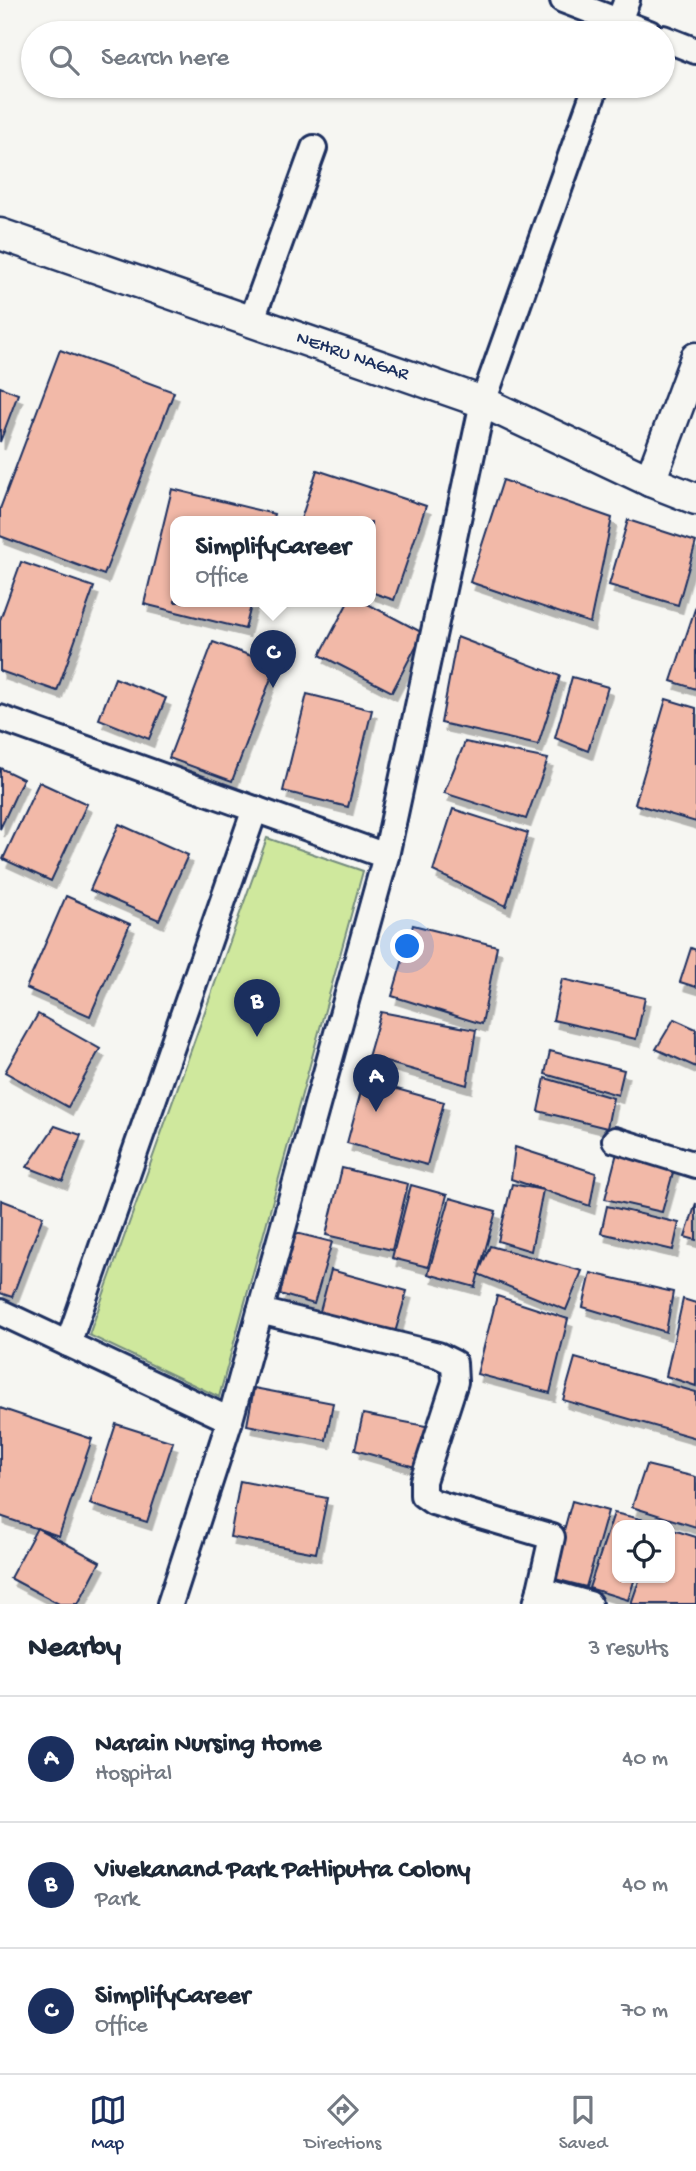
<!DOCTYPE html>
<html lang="en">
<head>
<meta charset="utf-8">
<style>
	:root { --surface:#fff; --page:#f6f6f7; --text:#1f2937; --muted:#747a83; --line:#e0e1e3; --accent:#1b2f5e }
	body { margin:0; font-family:"Gochi Hand",sans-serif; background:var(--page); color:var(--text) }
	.controls { position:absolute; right:21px; bottom:21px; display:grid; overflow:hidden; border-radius:14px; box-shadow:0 2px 5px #0004 }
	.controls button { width:63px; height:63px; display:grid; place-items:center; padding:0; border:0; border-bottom:2px solid var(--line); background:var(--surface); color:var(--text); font:35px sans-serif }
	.you { position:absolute; left:408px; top:947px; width:24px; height:24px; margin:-18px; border:5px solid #fff; border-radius:50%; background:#1a73e8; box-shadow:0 0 0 10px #1a73e833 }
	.badge { display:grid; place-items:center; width:46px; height:46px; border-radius:50%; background:var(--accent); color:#fff; font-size:23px; font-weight:700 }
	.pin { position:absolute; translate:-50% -58px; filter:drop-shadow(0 2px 4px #0008) }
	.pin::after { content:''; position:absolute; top:37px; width:24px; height:21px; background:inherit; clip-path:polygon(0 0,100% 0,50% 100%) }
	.popup { position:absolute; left:170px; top:516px; width:206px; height:91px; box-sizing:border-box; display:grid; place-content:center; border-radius:14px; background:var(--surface); filter:drop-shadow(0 2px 5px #0005); font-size:23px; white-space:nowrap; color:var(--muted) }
	.popup b { font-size:26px; color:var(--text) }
	.popup::after { content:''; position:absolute; left:50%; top:100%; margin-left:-14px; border:14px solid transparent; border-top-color:var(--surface) }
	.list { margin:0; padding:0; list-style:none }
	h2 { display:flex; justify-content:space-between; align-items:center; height:91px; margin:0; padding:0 28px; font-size:30px }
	h2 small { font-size:23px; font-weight:400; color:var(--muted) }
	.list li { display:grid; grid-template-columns:46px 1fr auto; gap:21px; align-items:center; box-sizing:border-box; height:126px; padding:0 28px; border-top:2px solid var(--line) }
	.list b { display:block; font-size:26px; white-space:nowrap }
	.list p { margin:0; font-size:23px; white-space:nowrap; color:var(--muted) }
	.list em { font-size:23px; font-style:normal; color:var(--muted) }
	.icon { flex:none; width:38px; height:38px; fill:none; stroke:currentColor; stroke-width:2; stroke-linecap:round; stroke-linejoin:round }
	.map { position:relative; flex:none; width:696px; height:1604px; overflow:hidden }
	.search { position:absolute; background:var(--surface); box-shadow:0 2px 5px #0004; left:21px; right:21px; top:21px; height:77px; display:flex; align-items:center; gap:18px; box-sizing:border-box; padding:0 24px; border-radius:38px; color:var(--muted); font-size:26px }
	.sheet { height:469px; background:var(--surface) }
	nav { display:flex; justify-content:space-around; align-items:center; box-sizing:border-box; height:98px; border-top:2px solid var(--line); background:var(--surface); font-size:19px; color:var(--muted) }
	nav a { display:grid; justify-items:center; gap:4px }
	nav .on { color:var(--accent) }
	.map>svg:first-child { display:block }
</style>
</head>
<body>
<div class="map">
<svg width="696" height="1604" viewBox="0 0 696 1604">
	<defs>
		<filter id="shadow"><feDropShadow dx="4.5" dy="8" stdDeviation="0" flood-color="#0004"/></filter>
	</defs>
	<rect width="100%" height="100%" fill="#f6f6f2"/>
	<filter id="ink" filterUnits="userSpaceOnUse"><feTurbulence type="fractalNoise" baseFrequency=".0143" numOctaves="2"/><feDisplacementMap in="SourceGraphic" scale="14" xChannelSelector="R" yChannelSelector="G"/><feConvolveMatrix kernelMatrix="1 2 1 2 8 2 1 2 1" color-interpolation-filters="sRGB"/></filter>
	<g filter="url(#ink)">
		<path fill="#cfe89d" stroke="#758c7e" stroke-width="2" d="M267,838l96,33 -144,526 -130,-62z"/>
		<g fill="#f2b9a8" stroke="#1b2f5e" stroke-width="2" filter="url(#shadow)">
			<path d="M60,350l114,42 -70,183 -104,-39v-27z"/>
			<path d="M0,387l18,7 -18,48z"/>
			<path d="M317,470l109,36 -32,94 -23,-8v-70h-71z"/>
			<path d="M503,480l109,38 -22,105 -120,-41z"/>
			<path d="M172,489l102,25 -2,8h-97v80h77l-7,27 -101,-25z"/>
			<path d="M628,520l68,22 -18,63 -69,-20z"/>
			<path d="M21,562l73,25 -37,104 -57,-20v-51z"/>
			<path d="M348,602h16l59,31 -31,59 -72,-37z"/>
			<path d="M696,606v83l-25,-8z"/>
			<path d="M457,637l103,39 -22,69 -97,-22z"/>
			<path d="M213,642l63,23 -44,116 -63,-23z"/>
			<path d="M572,677l36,10 -20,64 -33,-13z"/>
			<path d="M115,678l51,20 -17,41 -50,-20z"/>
			<path d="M307,694l65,16 -24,97 -65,-16z"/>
			<path d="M666,699l30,9v114l-61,-18z"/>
			<path d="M465,742l83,17 -22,60 -82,-26z"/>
			<path d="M0,768l23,11 -23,50z"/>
			<path d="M39,782l48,22 -36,77 -48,-22z"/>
			<path d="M453,809l75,24 -22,73 -73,-35z"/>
			<path d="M119,824l69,31 -29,65 -69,-30z"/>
			<path d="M66,896l64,28 -40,92 -64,-28z"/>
			<path d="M413,925l84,21 -15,78 -90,-28z"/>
			<path d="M691,948l5,2v37l-16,-5z"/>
			<path d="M562,979l83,19 -9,41 -83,-19z"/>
			<path d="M381,1012l95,18 -9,55 -99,-28z"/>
			<path d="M38,1014l62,35 -32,58 -63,-35z"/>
			<path d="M674,1019l22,10v38l-40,-18z"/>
			<path d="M550,1051l74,19 -6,25 -73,-21z"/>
			<path d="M545,1078l68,20 -6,30 -69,-17z"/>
			<path d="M364,1080l80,22 -17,63 -80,-22z"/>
			<path d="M55,1126l26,9 -18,46 -36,-14z"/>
			<path d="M619,1145l57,17 -14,50 -57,-13z"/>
			<path d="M515,1147l81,26 -6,33 -79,-27z"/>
			<path d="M342,1168l66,16 -16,66 -66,-15z"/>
			<path d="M512,1184l31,6 -12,61 -33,-10z"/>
			<path d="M411,1185l36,10 -19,72 -36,-9z"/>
			<path d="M450,1198l46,13 -21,76 -47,-13z"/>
			<path d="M1,1200l42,16 -31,81 -12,-4z"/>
			<path d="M696,1203v37l-11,-3z"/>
			<path d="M607,1206l72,17 -6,27 -72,-17z"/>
			<path d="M296,1233l36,9 -18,62 -34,-10z"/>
			<path d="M490,1246l92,25 -16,39 -88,-36z"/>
			<path d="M331,1270l76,21 -13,45 -75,-21z"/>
			<path d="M591,1273l82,19 -7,40 -83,-25z"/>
			<path d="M497,1296l71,23 -18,74 -73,-19z"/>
			<path d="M683,1299l13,4v83l-30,-10z"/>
			<path d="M575,1358l121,34v46l-133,-38z"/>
			<path d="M254,1388l79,15 -7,37 -79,-15z"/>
			<path d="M0,1408l92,31 -33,97 -59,-20z"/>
			<path d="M363,1414l73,14 -14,41 -67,-19z"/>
			<path d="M116,1424l57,18 -26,80 -57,-18z"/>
			<path d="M646,1465l50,12v50l-64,-20z"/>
			<path d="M240,1481l87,17 -11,55 -86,-16z"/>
			<path d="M572,1501l36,10 -22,76 -35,-9z"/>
			<path d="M614,1513l36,8 -1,4h-32v53h18l-7,22 -39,-12z"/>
			<path d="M37,1528l63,34 -22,42h-19l-49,-26z"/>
			<path d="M670,1529l26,8v67h-65l9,-26h30z"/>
		</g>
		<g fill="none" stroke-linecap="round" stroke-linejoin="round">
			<g stroke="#1b2f5e" stroke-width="30">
				<g id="minor">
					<path d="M563,0l86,33"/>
					<path d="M614,33l13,-33"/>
					<path d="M663,38l33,13"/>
					<path d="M251,322l63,-174"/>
					<path d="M0,718l386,138"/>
					<path d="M615,1140l81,25"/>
					<path d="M260,1311l178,44 16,8 1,19 -32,99v14l10,7 119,35 -12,53"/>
					<path d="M0,1312l230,108"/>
					<path d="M68,1344l187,-535"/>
					<path d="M170,1604l60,-184 156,-564 97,-454 113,-316"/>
					<path d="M536,1604l4,-14 49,14"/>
				</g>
			</g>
			<g stroke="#1b2f5e" stroke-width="35">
				<g id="tertiary">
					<path d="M0,234l483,168 167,79 46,18"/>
					<path d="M650,481l46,-123"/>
				</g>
			</g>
			<use href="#minor" stroke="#f6f6f2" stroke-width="24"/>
			<use href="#tertiary" stroke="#f6f6f2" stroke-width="30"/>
		</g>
	</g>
	<g text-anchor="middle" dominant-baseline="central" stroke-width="5" stroke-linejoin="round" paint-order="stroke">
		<g font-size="19" fill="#1b2f5e" stroke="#f6f6f2">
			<text transform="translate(352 357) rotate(19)">NEHRU NAGAR</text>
		</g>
	</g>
</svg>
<div class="controls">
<button><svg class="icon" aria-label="locate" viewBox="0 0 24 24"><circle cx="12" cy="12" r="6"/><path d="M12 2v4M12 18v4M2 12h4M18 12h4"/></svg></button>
</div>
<div class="you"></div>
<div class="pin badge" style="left:376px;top:1112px">A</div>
<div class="pin badge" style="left:257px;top:1037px">B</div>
<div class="pin badge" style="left:273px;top:688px">C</div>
<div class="popup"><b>SimplifyCareer</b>Office</div>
<div class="search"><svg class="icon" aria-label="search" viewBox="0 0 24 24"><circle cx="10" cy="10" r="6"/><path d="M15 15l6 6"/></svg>Search here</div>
</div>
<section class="sheet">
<h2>Nearby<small>3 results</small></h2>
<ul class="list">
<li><span class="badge">A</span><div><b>Narain Nursing Home</b><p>Hospital</p></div><em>40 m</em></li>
<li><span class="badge">B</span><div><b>Vivekanand Park Patliputra Colony</b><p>Park</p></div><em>40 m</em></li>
<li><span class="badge">C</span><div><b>SimplifyCareer</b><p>Office</p></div><em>70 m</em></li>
</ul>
</section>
<nav>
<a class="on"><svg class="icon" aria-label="map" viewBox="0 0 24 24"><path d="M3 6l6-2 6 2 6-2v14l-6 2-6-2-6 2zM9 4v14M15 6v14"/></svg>Map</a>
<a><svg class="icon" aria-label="directions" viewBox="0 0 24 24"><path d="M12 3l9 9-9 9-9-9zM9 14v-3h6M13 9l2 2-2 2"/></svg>Directions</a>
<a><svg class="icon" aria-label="saved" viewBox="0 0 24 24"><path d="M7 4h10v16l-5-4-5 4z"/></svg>Saved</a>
</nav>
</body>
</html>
